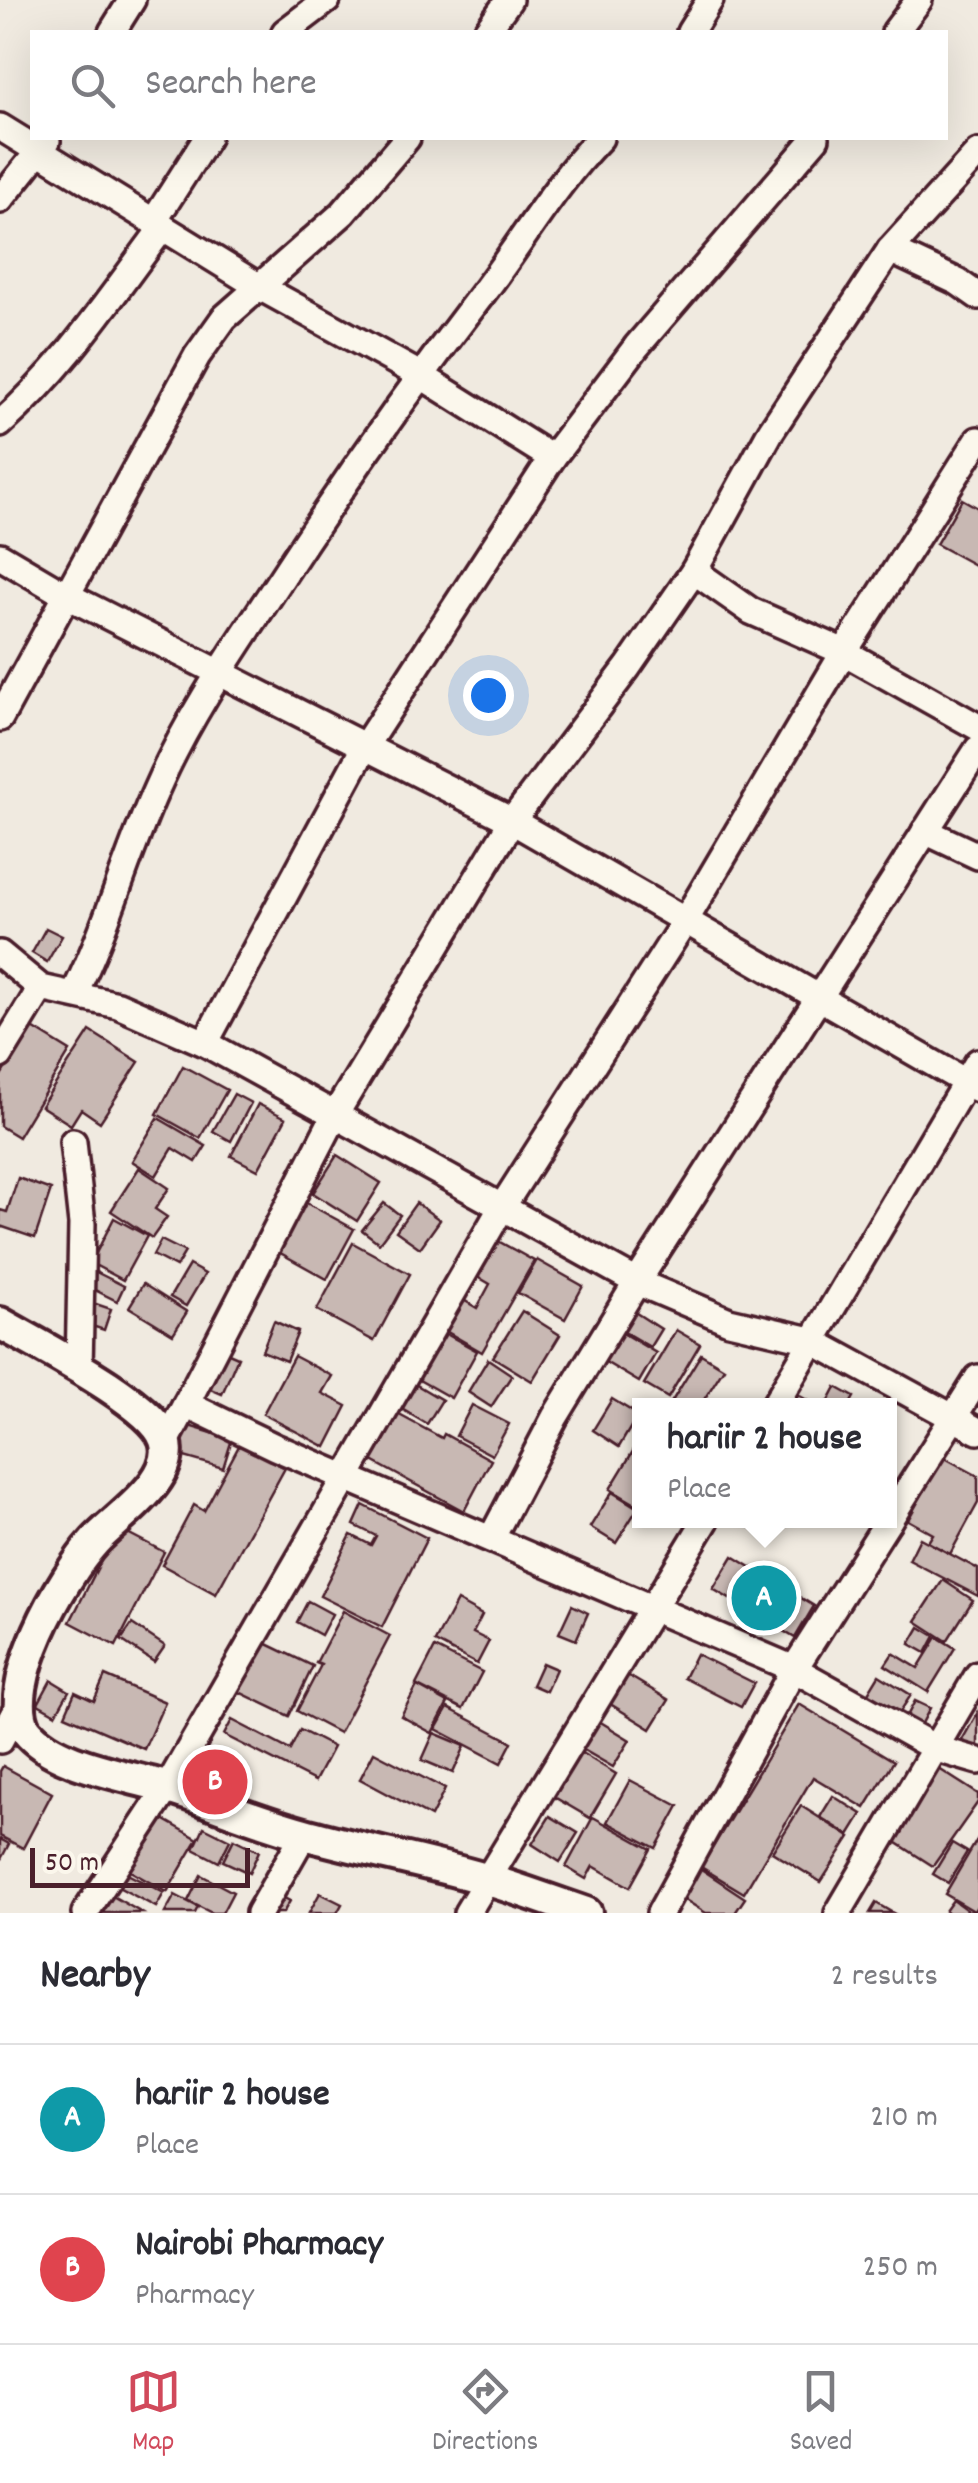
<!DOCTYPE html>
<html lang="en">
<head>
<meta charset="utf-8">
<style>
	:root { --surface:#fff; --page:#f2f2f3; --text:#2b2b33; --muted:#7c7c81; --line:#e1e1e2; --accent:#d1495b }
	body { margin:0; font-family:Dekko,sans-serif; background:var(--page); color:var(--text) }
	.scale { position:absolute; left:30px; bottom:25px; width:220px; box-sizing:border-box; padding-left:10px; border:5px solid #4a1f2b; border-top:0; font-size:28px; line-height:35px; white-space:nowrap; color:#4a1f2b; -webkit-text-stroke:8px #fbf7ec; paint-order:stroke }
	.you { position:absolute; left:488px; top:695px; width:35px; height:35px; margin:-25px; border:8px solid #fff; border-radius:50%; background:#1a73e8; box-shadow:0 0 0 15px #1a73e833 }
	.badge { display:grid; place-items:center; width:65px; height:65px; border-radius:50%; background:var(--accent); color:#fff; font-size:32px; font-weight:700 }
	.pin { position:absolute; translate:-50% -50%; border:5px solid #fff; box-shadow:0 2px 10px #0006 }
	.popup { position:absolute; left:632px; top:1398px; width:265px; height:130px; box-sizing:border-box; display:grid; place-content:center; border-radius:0px; background:var(--surface); filter:drop-shadow(0 2px 8px #0005); font-size:32px; white-space:nowrap; color:var(--muted) }
	.popup b { font-size:38px; color:var(--text) }
	.popup::after { content:''; position:absolute; left:50%; top:100%; margin-left:-20px; border:20px solid transparent; border-top-color:var(--surface) }
	.list { margin:0; padding:0; list-style:none }
	h2 { display:flex; justify-content:space-between; align-items:center; height:130px; margin:0; padding:0 40px; font-size:42px }
	h2 small { font-size:32px; font-weight:400; color:var(--muted) }
	.list li { display:grid; grid-template-columns:65px 1fr auto; gap:30px; align-items:center; box-sizing:border-box; height:150px; padding:0 40px; border-top:2px solid var(--line) }
	.list b { display:block; font-size:38px; white-space:nowrap }
	.list p { margin:0; font-size:32px; white-space:nowrap; color:var(--muted) }
	.list em { font-size:32px; font-style:normal; color:var(--muted) }
	.icon { flex:none; width:55px; height:55px; fill:none; stroke:currentColor; stroke-width:2; stroke-linecap:round; stroke-linejoin:round }
	.map { position:relative; flex:none; width:978px; height:1913px; overflow:hidden }
	.search { position:absolute; background:var(--surface); box-shadow:0 10px 40px #0002; left:30px; right:30px; top:30px; height:110px; display:flex; align-items:center; gap:25px; box-sizing:border-box; padding:0 35px; border-radius:0px; color:var(--muted); font-size:38px }
	.sheet { height:430px; background:var(--surface) }
	nav { display:flex; justify-content:space-around; align-items:center; box-sizing:border-box; height:140px; border-top:2px solid var(--line); background:var(--surface); font-size:28px; color:var(--muted) }
	nav a { display:grid; justify-items:center; gap:5px }
	nav .on { color:var(--accent) }
	.map>svg:first-child { display:block }
</style>
</head>
<body>
<div class="map">
<svg width="978" height="1913" viewBox="0 0 978 1913">
	<rect width="100%" height="100%" fill="#f0eae0"/>
	<filter id="ink" filterUnits="userSpaceOnUse"><feTurbulence type="fractalNoise" baseFrequency=".01" numOctaves="2"/><feDisplacementMap in="SourceGraphic" scale="20" xChannelSelector="R" yChannelSelector="G"/><feConvolveMatrix kernelMatrix="1 2 1 2 8 2 1 2 1" color-interpolation-filters="sRGB"/></filter>
	<g filter="url(#ink)">
		<g fill="#c8b8b3" stroke="#4a1f2b" stroke-width="2.5">
			<path d="M962,499l16,9v59l-42,-23z"/>
			<path d="M46,928l16,8 -15,26 -15,-9z"/>
			<path d="M31,1027l39,24 -52,86 -18,-11v-49z"/>
			<path d="M90,1031l49,31 -39,60 -19,-13 -10,16 -30,-19z"/>
			<path d="M183,1066l44,24 -27,48 -43,-24z"/>
			<path d="M234,1094l17,9 -20,38 -18,-10z"/>
			<path d="M258,1104l28,14 -28,52 -27,-14z"/>
			<path d="M158,1118l48,28 -10,16 -23,-14 -17,28 -24,-15z"/>
			<path d="M337,1155l44,28 -24,38 -44,-28z"/>
			<path d="M139,1168l30,20 -14,21 12,8 -15,21 -41,-27z"/>
			<path d="M18,1178l33,12 -16,48 -35,-12v-16l7,2z"/>
			<path d="M303,1201l51,28 -27,50 -52,-29z"/>
			<path d="M384,1203l16,12 -21,28 -17,-13z"/>
			<path d="M416,1203l24,17 -20,28 -24,-17z"/>
			<path d="M114,1218l33,18 -24,44 -32,-17z"/>
			<path d="M489,1236l45,25 -52,91 -45,-26 18,-31 22,13 13,-24 -22,-13z"/>
			<path d="M161,1240l24,12 -9,15 -23,-12z"/>
			<path d="M353,1243l57,31 -36,67 -57,-31z"/>
			<path d="M537,1260l46,26 -18,33 -47,-26z"/>
			<path d="M189,1265l16,9 -19,32 -16,-9z"/>
			<path d="M94,1271l30,15 -7,15 -30,-15z"/>
			<path d="M143,1284l44,28 -14,22 -44,-27z"/>
			<path d="M87,1301l24,8 -7,21 -24,-8z"/>
			<path d="M522,1311l38,24 -28,46 -39,-24z"/>
			<path d="M633,1311l28,18 -11,18 -29,-17z"/>
			<path d="M274,1321l24,11 -12,29 -24,-10z"/>
			<path d="M437,1329l40,22 -26,47 -39,-22z"/>
			<path d="M676,1330l24,14 -32,54 -24,-14z"/>
			<path d="M619,1331l37,22 -17,29 -37,-22z"/>
			<path d="M217,1348l21,9 -16,37 -21,-9z"/>
			<path d="M701,1354l23,14 -24,38h-31z"/>
			<path d="M294,1356l38,20 -10,17 25,13 -21,41 -63,-33z"/>
			<path d="M488,1359l24,16 -21,32 -23,-15z"/>
			<path d="M415,1384l27,16 -15,24 -27,-16z"/>
			<path d="M836,1387l18,10 -5,9h-23z"/>
			<path d="M798,1395l20,11h-25z"/>
			<path d="M612,1399l26,16 -19,32 -26,-17z"/>
			<path d="M472,1405l37,19 -17,31 -36,-19z"/>
			<path d="M390,1410l52,28 2,-4 47,26 -27,51 -99,-54z"/>
			<path d="M179,1423l53,16 -9,29 -53,-15z"/>
			<path d="M638,1443h1v63l-29,-17z"/>
			<path d="M240,1444l45,24 -69,126 -54,-29 32,-60 10,6z"/>
			<path d="M943,1457l35,19v27l-28,51 -22,-12 5,-8 -25,-14z"/>
			<path d="M612,1492l26,16 -22,35 -26,-16z"/>
			<path d="M363,1505l64,33 -45,89 -62,-31 31,-61 20,10 5,-9 -22,-11z"/>
			<path d="M118,1528l46,24 -48,94 -46,-24z"/>
			<path d="M920,1538l58,31v27l-69,-36z"/>
			<path d="M733,1556l81,50 -19,32 -82,-49z"/>
			<path d="M943,1580l30,20 -26,41 -31,-20z"/>
			<path d="M308,1601l24,13 -11,21 -24,-13z"/>
			<path d="M457,1601l25,14 -9,18 16,8 -12,23 -42,-22z"/>
			<path d="M572,1605l16,8 -12,27 -17,-7z"/>
			<path d="M343,1611l47,25 -51,97 -42,-22 24,-46 -5,-2z"/>
			<path d="M132,1624l33,22 -11,16 -33,-22z"/>
			<path d="M920,1627l15,9 -9,17 -16,-9z"/>
			<path d="M937,1637l18,11 -27,44 -43,-27 8,-12 25,15z"/>
			<path d="M259,1640l54,26 -24,50 -54,-26z"/>
			<path d="M435,1648l47,24 -19,37 -47,-24z"/>
			<path d="M696,1654l58,29 -13,24 -57,-29z"/>
			<path d="M542,1663l14,6 -10,22 -14,-6z"/>
			<path d="M624,1673l45,27 -18,29 -44,-27z"/>
			<path d="M879,1675l32,20 -15,23 -31,-20z"/>
			<path d="M105,1676l60,26 -21,47 -79,-34 10,-23 19,9z"/>
			<path d="M51,1680l18,11 -13,23 -18,-10z"/>
			<path d="M417,1686l31,17 -16,30 -31,-17z"/>
			<path d="M915,1701l15,7 -11,21 -15,-7z"/>
			<path d="M799,1704l95,57 -29,47 -52,-31 -69,116 -43,-26z"/>
			<path d="M448,1708l64,34 -11,21 -65,-34z"/>
			<path d="M978,1712v39l-17,-9z"/>
			<path d="M232,1720l58,30 10,-20 33,17 -18,34 -91,-46z"/>
			<path d="M599,1721l31,19 -17,27 -31,-18z"/>
			<path d="M434,1733l31,13 -12,27 -31,-13z"/>
			<path d="M570,1746l46,28 -26,44 -46,-27z"/>
			<path d="M374,1752l71,37 -14,28 -71,-38z"/>
			<path d="M3,1766l49,27 -29,55 -23,-12v-65z"/>
			<path d="M936,1767l42,27v8l-45,64 -42,-27z"/>
			<path d="M630,1780l49,26 -23,42 -49,-26z"/>
			<path d="M833,1796l29,18 -13,21 -29,-18z"/>
			<path d="M801,1806l49,31 -29,45 -49,-30z"/>
			<path d="M149,1811l49,28 -31,53 -49,-28z"/>
			<path d="M550,1816l28,17 -18,29 -28,-18z"/>
			<path d="M593,1817l58,32 -21,38 -37,-21 -7,13 -20,-12z"/>
			<path d="M204,1827l26,13 -11,22 -25,-13z"/>
			<path d="M978,1838v66l-4,7 -29,-17z"/>
			<path d="M0,1839l9,5 -9,17z"/>
			<path d="M234,1839l25,12 -10,22 -26,-12z"/>
			<path d="M952,1843l15,9 -19,31 -15,-9z"/>
			<path d="M114,1867l50,26 -8,14 -49,-26z"/>
			<path d="M698,1867l47,31 -10,15h-29l-27,-17z"/>
			<path d="M201,1875l32,17 -11,21h-10l-24,-12z"/>
			<path d="M272,1892l18,9 -7,12h-22z"/>
			<path d="M320,1893l22,11 -5,9h-28z"/>
			<path d="M109,1894l33,19h-45z"/>
			<path d="M175,1895l23,12 -3,6h-30z"/>
			<path d="M953,1900l18,13h-23l-3,-2z"/>
			<path d="M876,1903l17,10h-23z"/>
		</g>
		<g fill="none" stroke-linecap="round" stroke-linejoin="round">
			<g stroke="#4a1f2b" stroke-width="32">
				<g id="minor">
					<path d="M112,32l20,-32"/>
					<path d="M285,32l42,-32"/>
					<path d="M486,32l23,-32"/>
					<path d="M690,32l20,-32"/>
					<path d="M895,32l24,-32"/>
					<path d="M0,127l258,159 162,89 132,83"/>
					<path d="M0,200l47,-59"/>
					<path d="M154,221l53,-83"/>
					<path d="M890,250l68,32 20,14"/>
					<path d="M0,424c65,-57 112,-129 163,-197"/>
					<path d="M0,556l66,39 446,226 466,268"/>
					<path d="M694,571l57,40 93,41 134,75"/>
					<path d="M0,718l197,-362 27,-38 119,-105 64,-75"/>
					<path d="M925,831l53,25"/>
					<path d="M0,954l41,34 77,17 87,38 432,239 92,39 82,19 167,91"/>
					<path d="M74,994c33,-66 52,-137 82,-204 30,-69 74,-134 115,-196 68,-105 139,-206 215,-305 38,-50 70,-106 114,-151"/>
					<path d="M205,1043l160,-297 187,-288 85,-112 179,-208"/>
					<path d="M0,1055l41,-67"/>
					<path d="M73,1142l9,82 -3,144"/>
					<path d="M186,1404l150,-291 176,-292 116,-154 66,-96 77,-140 119,-181 88,-97"/>
					<path d="M774,1406l204,-344"/>
					<path d="M166,1442l20,-38 89,43 519,222 143,80 41,12"/>
					<path d="M889,1520l89,-142"/>
					<path d="M491,1539l64,-122 82,-135 341,-533"/>
					<path d="M0,1740l16,-30"/>
					<path d="M85,1913l82,-125 335,-581 183,-286 159,-269 134,-212"/>
					<path d="M259,1913l45,-79"/>
					<path d="M467,1913l239,-393"/>
					<path d="M660,1913l134,-244 95,-149"/>
					<path d="M838,1913l140,-238"/>
				</g>
			</g>
			<g stroke="#4a1f2b" stroke-width="38">
				<path id="tertiary" d="M0,1323c36,21 153,80 165,117 13,39 -48,77 -70,101 -32,35 -95,144 -69,189 29,37 103,45 146,59 45,15 90,34 136,46 59,16 119,27 177,44 34,10 68,23 101,34"/>
			</g>
			<use href="#minor" stroke="#fbf7ec" stroke-width="25"/>
			<use href="#tertiary" stroke="#fbf7ec" stroke-width="30"/>
		</g>
	</g>
</svg>
<div class="scale">50 m</div>
<div class="you"></div>
<div class="pin badge" style="left:764px;top:1598px;background:#0f9aa8">A</div>
<div class="popup"><b>hariir 2 house</b>Place</div>
<div class="pin badge" style="left:215px;top:1782px;background:#e0444e">B</div>
<div class="search"><svg class="icon" aria-label="search" viewBox="0 0 24 24"><circle cx="10" cy="10" r="6"/><path d="M15 15l6 6"/></svg>Search here</div>
</div>
<section class="sheet">
<h2>Nearby<small>2 results</small></h2>
<ul class="list">
<li><span class="badge" style="background:#0f9aa8">A</span><div><b>hariir 2 house</b><p>Place</p></div><em>210 m</em></li>
<li><span class="badge" style="background:#e0444e">B</span><div><b>Nairobi Pharmacy</b><p>Pharmacy</p></div><em>250 m</em></li>
</ul>
</section>
<nav>
<a class="on"><svg class="icon" aria-label="map" viewBox="0 0 24 24"><path d="M3 6l6-2 6 2 6-2v14l-6 2-6-2-6 2zM9 4v14M15 6v14"/></svg>Map</a>
<a><svg class="icon" aria-label="directions" viewBox="0 0 24 24"><path d="M12 3l9 9-9 9-9-9zM9 14v-3h6M13 9l2 2-2 2"/></svg>Directions</a>
<a><svg class="icon" aria-label="saved" viewBox="0 0 24 24"><path d="M7 4h10v16l-5-4-5 4z"/></svg>Saved</a>
</nav>
</body>
</html>
